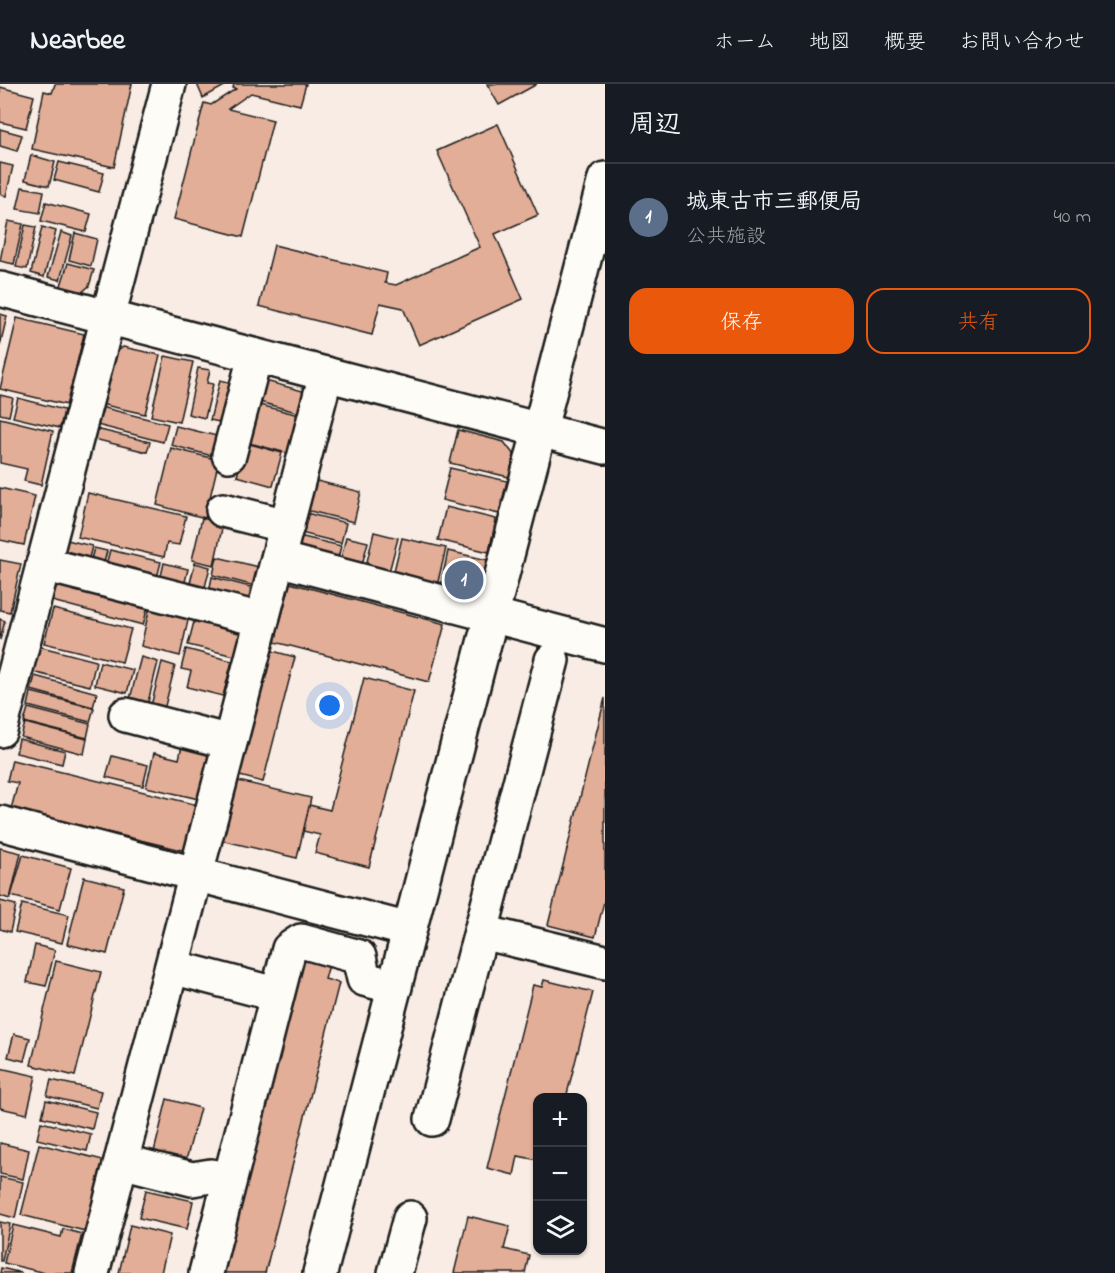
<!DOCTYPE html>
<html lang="ja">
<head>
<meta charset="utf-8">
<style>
	:root { --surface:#171b24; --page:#242831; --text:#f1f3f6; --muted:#9ea1a6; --line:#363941; --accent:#ea580c }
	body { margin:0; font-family:"Indie Flower","Klee One",sans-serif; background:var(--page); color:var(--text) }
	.controls { position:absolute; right:18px; bottom:18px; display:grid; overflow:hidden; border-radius:12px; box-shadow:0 2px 4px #0004 }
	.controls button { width:54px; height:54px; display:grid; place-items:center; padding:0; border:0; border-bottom:2px solid var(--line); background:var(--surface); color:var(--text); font:30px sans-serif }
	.you { position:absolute; left:330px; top:622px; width:21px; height:21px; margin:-15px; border:4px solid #fff; border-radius:50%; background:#1a73e8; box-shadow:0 0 0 9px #1a73e833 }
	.badge { display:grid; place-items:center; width:39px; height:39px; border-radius:50%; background:var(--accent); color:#fff; font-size:20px; font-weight:700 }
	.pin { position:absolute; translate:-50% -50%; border:3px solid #fff; box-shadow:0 2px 6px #0006 }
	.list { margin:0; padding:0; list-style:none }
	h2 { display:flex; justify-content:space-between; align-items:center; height:78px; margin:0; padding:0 24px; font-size:26px }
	h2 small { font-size:20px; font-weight:400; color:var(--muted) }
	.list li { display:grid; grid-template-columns:39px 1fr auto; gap:18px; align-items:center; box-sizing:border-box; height:108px; padding:0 24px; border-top:2px solid var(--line) }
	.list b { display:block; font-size:22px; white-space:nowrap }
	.list p { margin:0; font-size:20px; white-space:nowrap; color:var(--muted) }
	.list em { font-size:20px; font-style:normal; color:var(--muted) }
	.actions { display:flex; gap:12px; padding:18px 24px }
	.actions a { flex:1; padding:14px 0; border:2px solid var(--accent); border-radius:18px; text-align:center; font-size:21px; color:var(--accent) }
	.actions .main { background:var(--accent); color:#fff }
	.icon { flex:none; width:33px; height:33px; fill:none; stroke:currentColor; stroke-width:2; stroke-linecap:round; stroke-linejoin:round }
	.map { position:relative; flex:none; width:605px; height:1189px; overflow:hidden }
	header { display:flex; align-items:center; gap:36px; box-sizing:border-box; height:84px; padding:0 30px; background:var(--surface); border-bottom:2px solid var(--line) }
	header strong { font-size:28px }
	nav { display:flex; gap:33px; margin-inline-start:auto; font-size:21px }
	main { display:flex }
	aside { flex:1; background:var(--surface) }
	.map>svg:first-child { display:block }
</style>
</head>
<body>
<header>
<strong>Nearbee</strong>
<nav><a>ホーム</a><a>地図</a><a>概要</a><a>お問い合わせ</a></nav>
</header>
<main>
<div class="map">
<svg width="605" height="1189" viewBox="0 0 605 1189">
	<rect width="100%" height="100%" fill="#f8ece4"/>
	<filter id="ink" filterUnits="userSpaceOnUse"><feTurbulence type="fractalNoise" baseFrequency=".0167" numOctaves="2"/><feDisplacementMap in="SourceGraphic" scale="12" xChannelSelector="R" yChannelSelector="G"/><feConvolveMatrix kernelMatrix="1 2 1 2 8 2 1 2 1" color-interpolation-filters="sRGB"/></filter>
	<g filter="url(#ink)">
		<g fill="#e3ae97" stroke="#1c1c1c" stroke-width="1.5">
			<path d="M55,0h77l-18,83 -82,-18 12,-58 8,2z"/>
			<path d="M197,0h31l-25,14z"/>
			<path d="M234,0h72l-6,21 -49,-12 -23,16 45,11 -30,117 -69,-18 30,-116 7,2 25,-16 -3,-1z"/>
			<path d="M487,0h50l-38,21z"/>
			<path d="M0,3l34,9 -8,32 -26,-6z"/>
			<path d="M498,40l40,91 -43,19 28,65 -104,46 -16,-37 -23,-5 -8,32 -113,-29 15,-61 113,28 -2,10 11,2 84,-38 -43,-96z"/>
			<path d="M0,45l22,6 -5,16 -17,-5z"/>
			<path d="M31,71l24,7 -6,24 -24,-6z"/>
			<path d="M59,78l45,11 -5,19 -45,-12z"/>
			<path d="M0,79l13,3 -7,30 -6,-2z"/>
			<path d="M22,103l22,4 -4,22 -23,-4z"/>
			<path d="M46,118l45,12 -5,18 -45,-11z"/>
			<path d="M8,137l15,3 -9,40 -14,-3z"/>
			<path d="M25,141l11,2 -9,42 -11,-2z"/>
			<path d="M42,143l14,4 -12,46 -13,-4z"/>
			<path d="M61,148l11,4 -12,44 -12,-3z"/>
			<path d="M75,149l22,6 -6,27 -22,-6z"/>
			<path d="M68,179l26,7 -5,16 -9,8 -20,-5z"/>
			<path d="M0,230l7,2 -7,30z"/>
			<path d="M17,234l67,16 -17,71 -67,-16z"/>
			<path d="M123,263l37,8 -15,59 -45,-10 11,-47z"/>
			<path d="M165,272l28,6 -14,60 -28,-6z"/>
			<path d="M198,284l12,2 -3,13 6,1 -8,34 -17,-4z"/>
			<path d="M258,295l52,14 -6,21 -52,-14z"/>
			<path d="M220,296l17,4 -9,40 -18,-4z"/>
			<path d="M0,311l13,3 -4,18 -9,-2z"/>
			<path d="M18,314l46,12 -4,18 -47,-11z"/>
			<path d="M252,319l51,13 -9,39 -52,-14z"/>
			<path d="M101,323l67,17 -5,18 -66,-17z"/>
			<path d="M0,334l53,13 -12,54 -17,-4 3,-12 -27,-6z"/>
			<path d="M176,342l49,12 -5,20 -49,-13z"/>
			<path d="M96,345l54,13 -3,10 -53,-13z"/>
			<path d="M458,346l46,12 10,13 -5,22 -59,-14z"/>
			<path d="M246,359l36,10 -9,33 -36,-10z"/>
			<path d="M171,364l48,12 -14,58 -48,-13z"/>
			<path d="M450,384l57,13 -8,33 -57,-14z"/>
			<path d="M313,396l48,12 -7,30 -48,-12z"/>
			<path d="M0,404l35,8 -11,49 -24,-5z"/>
			<path d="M88,409l98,23 -7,29 -12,-2 -3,14 -86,-20z"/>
			<path d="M446,423l50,12 -7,33 -51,-12z"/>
			<path d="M306,429l40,10 -5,20 -40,-10z"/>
			<path d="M202,434l21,6 -9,41 -22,-5z"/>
			<path d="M374,448l24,6 -9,34 -23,-6z"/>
			<path d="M299,452l42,10 -6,24 -42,-11z"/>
			<path d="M346,453l22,5 -8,30 -21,-5z"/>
			<path d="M402,454l44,10 -10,42 -44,-11z"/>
			<path d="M63,455l29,7 -6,24 -29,-7z"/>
			<path d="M94,464l13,3 -6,23 -13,-3z"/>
			<path d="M110,466l51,12 -7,27 -51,-13z"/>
			<path d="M448,467l44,10 -10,39 -42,-11z"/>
			<path d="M217,473l42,10 -4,19 -42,-11z"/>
			<path d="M0,476l21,4 -11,48 -10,-2z"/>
			<path d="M164,479l24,6 -6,26 -24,-6z"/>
			<path d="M195,479l15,4 -8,32 -15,-4z"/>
			<path d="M212,493l46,12 -4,15 -47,-2z"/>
			<path d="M57,495l92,24 -6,22 -91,-24z"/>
			<path d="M290,499l155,41 -16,58 -154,-40z"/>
			<path d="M150,522l39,10 -9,40 -39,-10z"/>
			<path d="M53,525l78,20 -9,33 -78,-19z"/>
			<path d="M196,530l50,12 -7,31 -51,-12z"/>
			<path d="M0,535l5,2 -5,19z"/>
			<path d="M38,562l58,15 -6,25 -58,-14z"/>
			<path d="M186,565l46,12 -9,35 -36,-9 4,-16 -10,-2z"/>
			<path d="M269,566l26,7 -32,125 -27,-7z"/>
			<path d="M141,573l17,5 -14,56 -18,-4z"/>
			<path d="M100,578l33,8 -6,23 -32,-8z"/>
			<path d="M162,578l13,4 -14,56 -13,-4z"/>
			<path d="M35,592l62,17 -4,14 -62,-17z"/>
			<path d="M364,594l50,13 -45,176 -54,-14 5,-18 -17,-4 6,-26 21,5z"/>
			<path d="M31,608l63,16 -4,14 -62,-16z"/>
			<path d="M605,614v200l-10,39 -47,-12z"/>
			<path d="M28,624l62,16 -3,14 -63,-16z"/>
			<path d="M25,639l62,16 -3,15 -63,-17z"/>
			<path d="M19,655l46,12 -3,13 -46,-11z"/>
			<path d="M183,657l28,6 -12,52 -53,-12 8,-34 25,6z"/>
			<path d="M112,672l36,9 -5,21 -37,-9z"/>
			<path d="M12,676l186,45 -12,46 -175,-42 7,-26 -11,-2z"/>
			<path d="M234,696l77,18 -14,60 -77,-18z"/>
			<path d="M0,764l21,5 -11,46 -10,-3z"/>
			<path d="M23,771l48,13 -11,41 -49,-13z"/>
			<path d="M84,793l40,10 -17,67 -40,-10z"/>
			<path d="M0,817l16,4 -6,27 -10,-3z"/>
			<path d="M22,820l47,11 -7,28 -47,-11z"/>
			<path d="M35,861l20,5 -9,36 -19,-4z"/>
			<path d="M292,871l37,10 -4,14 14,4 -74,290h-53z"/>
			<path d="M56,877l45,11 -26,104 -44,-11z"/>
			<path d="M544,896l49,12 -27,106h-28v62l-20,-4 -4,19 -27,-7 46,-183 9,2z"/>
			<path d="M14,950l16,4 -6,23 -16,-4z"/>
			<path d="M0,984l36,8 -9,38 -27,-6z"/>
			<path d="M51,996l50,11 -4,17 -50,-12z"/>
			<path d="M167,1015l33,9 -15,56 -32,-8z"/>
			<path d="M46,1016l50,12 -4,17 -50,-12z"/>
			<path d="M41,1038l50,12 -4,17 -50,-12z"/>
			<path d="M0,1059l29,7 -6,29 -23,-5z"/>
			<path d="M39,1060l64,16 -18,71 -64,-16z"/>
			<path d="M0,1093l23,5 -8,36 -15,-4z"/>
			<path d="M146,1106l47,11 -6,28 -48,-11z"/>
			<path d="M468,1132l42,10 -6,23 25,6 -4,18h-71z"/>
			<path d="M0,1138l10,2 -8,37h-2z"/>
			<path d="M13,1141l48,12 2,-8 19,5 -10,39h-27l-41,-10z"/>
			<path d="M130,1141l40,10 -9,38h-42z"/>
			<path d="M1,1184l21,5h-22z"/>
		</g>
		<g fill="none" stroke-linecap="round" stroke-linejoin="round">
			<g stroke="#1c1c1c" stroke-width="38">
				<g id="minor">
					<path d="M0,205l605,158"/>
					<path d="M229,371l26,-99"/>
					<path d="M223,426l64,16"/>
					<path d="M278,475l327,86"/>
					<path d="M43,480l219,56"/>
					<path d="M126,631l104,27"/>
					<path d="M0,646l169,-646"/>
					<path d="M0,739l409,107"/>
					<path d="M482,848l123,30"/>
					<path d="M172,883l103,27"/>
					<path d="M432,1035l120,-459"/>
					<path d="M121,1077l71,18 19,-3 18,5"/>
					<path d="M92,1189l234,-899"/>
					<path d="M206,1189l83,-324 12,-8 58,16 5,22 31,8"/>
					<path d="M320,1189l285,-1094"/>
					<path d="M395,1189l15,-55"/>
				</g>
			</g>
			<use href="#minor" stroke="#fdfcf7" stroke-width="33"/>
		</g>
	</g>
</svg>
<div class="controls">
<button>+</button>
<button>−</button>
<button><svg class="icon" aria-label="layers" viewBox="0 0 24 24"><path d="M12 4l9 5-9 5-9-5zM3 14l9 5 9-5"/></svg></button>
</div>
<div class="you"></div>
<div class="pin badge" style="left:464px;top:496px;background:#5c6f8a">1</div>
</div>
<aside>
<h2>周辺<small></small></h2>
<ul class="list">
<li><span class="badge" style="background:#5c6f8a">1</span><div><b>城東古市三郵便局</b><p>公共施設</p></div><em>40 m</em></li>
</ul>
<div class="actions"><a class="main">保存</a><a>共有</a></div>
</aside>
</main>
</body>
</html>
